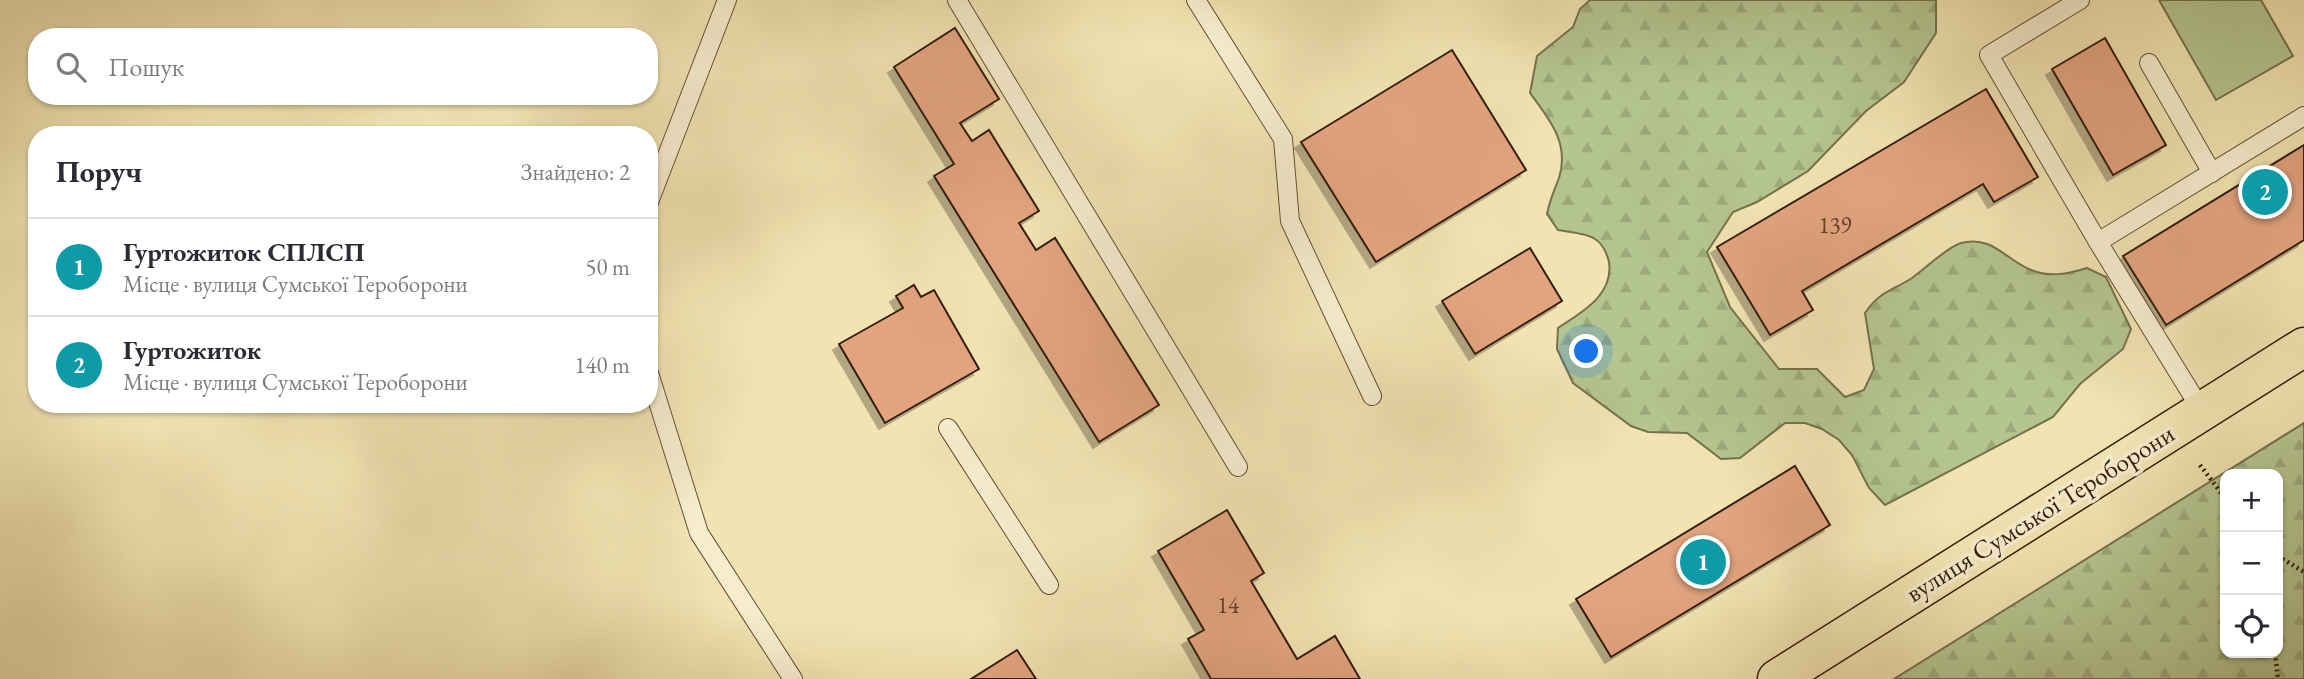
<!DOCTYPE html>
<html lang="uk">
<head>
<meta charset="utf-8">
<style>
	:root { --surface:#fff; --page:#f7f7f7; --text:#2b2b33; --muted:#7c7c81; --line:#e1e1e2; --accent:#8f2418 }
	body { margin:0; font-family:"EB Garamond",serif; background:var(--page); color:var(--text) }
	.controls { position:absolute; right:21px; bottom:21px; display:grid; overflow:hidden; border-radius:14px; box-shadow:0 2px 5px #0004 }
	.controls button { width:63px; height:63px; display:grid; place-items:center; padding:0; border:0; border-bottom:2px solid var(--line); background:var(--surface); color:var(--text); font:35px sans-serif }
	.you { position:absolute; left:1587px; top:352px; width:24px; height:24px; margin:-18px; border:5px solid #fff; border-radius:50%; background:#1a73e8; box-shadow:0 0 0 10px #1a73e833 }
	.badge { display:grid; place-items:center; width:46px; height:46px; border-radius:50%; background:var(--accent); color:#fff; font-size:23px; font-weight:700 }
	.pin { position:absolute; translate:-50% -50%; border:4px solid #fff; box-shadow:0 2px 7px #0006 }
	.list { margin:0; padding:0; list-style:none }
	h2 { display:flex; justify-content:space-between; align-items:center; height:91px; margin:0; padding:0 28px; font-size:30px }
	h2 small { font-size:23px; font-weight:400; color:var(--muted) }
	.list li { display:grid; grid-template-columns:46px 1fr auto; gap:21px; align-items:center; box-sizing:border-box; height:98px; padding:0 28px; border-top:2px solid var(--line) }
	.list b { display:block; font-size:26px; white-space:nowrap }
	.list p { margin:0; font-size:23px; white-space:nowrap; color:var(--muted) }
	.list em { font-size:23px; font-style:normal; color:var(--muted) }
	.icon { flex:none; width:38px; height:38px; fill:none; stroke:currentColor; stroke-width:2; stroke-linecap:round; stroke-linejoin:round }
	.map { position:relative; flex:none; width:2304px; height:679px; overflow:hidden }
	.search { position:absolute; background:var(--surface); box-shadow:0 2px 5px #0004; left:28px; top:28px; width:630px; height:77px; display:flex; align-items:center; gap:18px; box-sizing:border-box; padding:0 24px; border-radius:28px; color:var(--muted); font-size:26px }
	.panel { position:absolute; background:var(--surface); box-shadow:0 2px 5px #0004; left:28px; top:126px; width:630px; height:287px; border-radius:28px }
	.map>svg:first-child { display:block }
</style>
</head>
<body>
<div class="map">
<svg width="2304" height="679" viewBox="0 0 2304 679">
	<defs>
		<pattern id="forest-firs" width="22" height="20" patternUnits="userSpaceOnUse" patternTransform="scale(1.75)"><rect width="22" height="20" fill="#b4c590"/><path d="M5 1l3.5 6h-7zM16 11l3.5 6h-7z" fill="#9ba97b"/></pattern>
		<filter id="shadow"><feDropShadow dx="-6" dy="6" stdDeviation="0" flood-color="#0004"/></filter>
	</defs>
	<rect width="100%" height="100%" fill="#f1e4b2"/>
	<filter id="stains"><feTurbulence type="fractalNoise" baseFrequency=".00286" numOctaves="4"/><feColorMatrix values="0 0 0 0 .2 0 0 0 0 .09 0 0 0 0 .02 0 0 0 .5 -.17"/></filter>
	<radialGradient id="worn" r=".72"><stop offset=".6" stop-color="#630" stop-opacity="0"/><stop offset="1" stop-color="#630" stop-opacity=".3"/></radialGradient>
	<g fill="url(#forest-firs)" stroke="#75714d" stroke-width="2" fill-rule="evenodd">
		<path d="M1590,0h346v33l-32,49 -38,29 -58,60 -51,31 -24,10 -26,40 23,55 49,62h38l28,28 19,-7 10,-21 -9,-56c15,-22 27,-22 47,-35 13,-9 35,-31 49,-35 31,-8 44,16 68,26 19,9 39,5 58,-1l19,9 25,52 -8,20 -43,35 -27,33 -168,88 -16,-17 -17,-33 -13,-15 -17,-11 -17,-6h-20l-45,35 -19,1 -34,-26 -39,-1 -17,-6 -58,-43 -16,-34 1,-21c24,-16 56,-33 51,-66 -2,-8 -6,-18 -14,-23 -8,-6 -27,-7 -37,-9l-11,-16c3,-15 7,-23 12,-36 11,-35 -10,-59 -29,-85l7,-37 36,-29 7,-18z"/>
		<path d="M2304,423v256h-410zM2225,474h53v179h-53z"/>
	</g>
	<path fill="#b4c590" stroke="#75714d" stroke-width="2" d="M2159,0h102l32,56 -77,44z"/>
	<g fill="#e2a47f" stroke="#361d0a" stroke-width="2" filter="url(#shadow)">
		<path d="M955,28l44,71 -39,24 12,18 17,-11 50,81 -20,12 17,27 19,-12 104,167 -60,37 -165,-266 20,-12 -60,-97z"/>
		<path d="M2105,38l61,107 -53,30 -61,-106z"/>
		<path d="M1452,50l74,120 -150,92 -75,-120z"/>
		<path d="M1986,89l52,88 -44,25 -11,-18 -181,107 11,19 -43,25 -53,-88z"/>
		<path d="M2304,145v95l-138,85 -43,-69z"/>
		<path d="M1530,248l32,53 -87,53 -33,-53z"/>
		<path d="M914,285l7,12 13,-7 45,79 -94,54 -46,-79 64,-36 -7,-12z"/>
		<path d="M1795,466l35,59 -219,132 -35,-58z"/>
		<path d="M1227,510l37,63 -13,8 46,78 38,-23 25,43h-149l-23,-40 16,-9 -46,-79z"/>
		<path d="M1017,650l19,29h-65z"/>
	</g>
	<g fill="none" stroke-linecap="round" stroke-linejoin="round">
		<g stroke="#654f34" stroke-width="20">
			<g id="service">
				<path d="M957,0l281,467"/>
				<path d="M1196,0l87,139 7,82 82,175"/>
				<path d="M2080,0l-91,55 109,187"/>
				<path d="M2149,63l63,110"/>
				<path d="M649,202l78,-202"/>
				<path d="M649,373l50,160 94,146"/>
				<path d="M2202,411l-104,-169 206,-126"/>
				<path d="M948,428l101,157"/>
			</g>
		</g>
		<g stroke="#361d0a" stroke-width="41">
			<path id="primary" d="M1777,679l527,-332"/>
		</g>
		<g stroke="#361d0a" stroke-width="4.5" stroke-dasharray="2 3.5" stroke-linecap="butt">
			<path d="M2200,465l25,33"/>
			<path d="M2278,556l26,16"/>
			<path d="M2275,653l3,26"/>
		</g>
		<use href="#service" stroke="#f6edcd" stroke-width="18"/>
		<use href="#primary" stroke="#f1e4b2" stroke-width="38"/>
	</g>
	<g text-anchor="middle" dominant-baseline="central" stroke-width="7" stroke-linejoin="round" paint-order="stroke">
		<g font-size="23" fill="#613f27">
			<text x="1835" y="225">139</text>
			<text x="1228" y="605">14</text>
		</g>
		<g font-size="26" fill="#361d0a" stroke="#f6edcd">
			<text transform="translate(2040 513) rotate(-32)">вулиця Сумської Тероборони</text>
		</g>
	</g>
	<rect width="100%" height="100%" filter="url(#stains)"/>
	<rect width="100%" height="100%" fill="url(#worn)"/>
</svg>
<div class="controls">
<button>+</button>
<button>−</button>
<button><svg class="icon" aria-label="locate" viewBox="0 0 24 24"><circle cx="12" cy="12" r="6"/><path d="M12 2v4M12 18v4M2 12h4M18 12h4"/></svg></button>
</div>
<div class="you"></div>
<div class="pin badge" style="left:1703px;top:562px;background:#0f9aa8">1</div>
<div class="pin badge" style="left:2265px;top:192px;background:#0f9aa8">2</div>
<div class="search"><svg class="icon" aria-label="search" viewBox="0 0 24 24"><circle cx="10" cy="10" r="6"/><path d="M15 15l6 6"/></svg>Пошук</div>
<section class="panel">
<h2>Поруч<small>Знайдено: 2</small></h2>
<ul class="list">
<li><span class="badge" style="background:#0f9aa8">1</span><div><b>Гуртожиток СПЛСП</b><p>Місце · вулиця Сумської Тероборони</p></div><em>50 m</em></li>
<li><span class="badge" style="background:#0f9aa8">2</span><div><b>Гуртожиток</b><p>Місце · вулиця Сумської Тероборони</p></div><em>140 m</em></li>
</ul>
</section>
</div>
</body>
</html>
